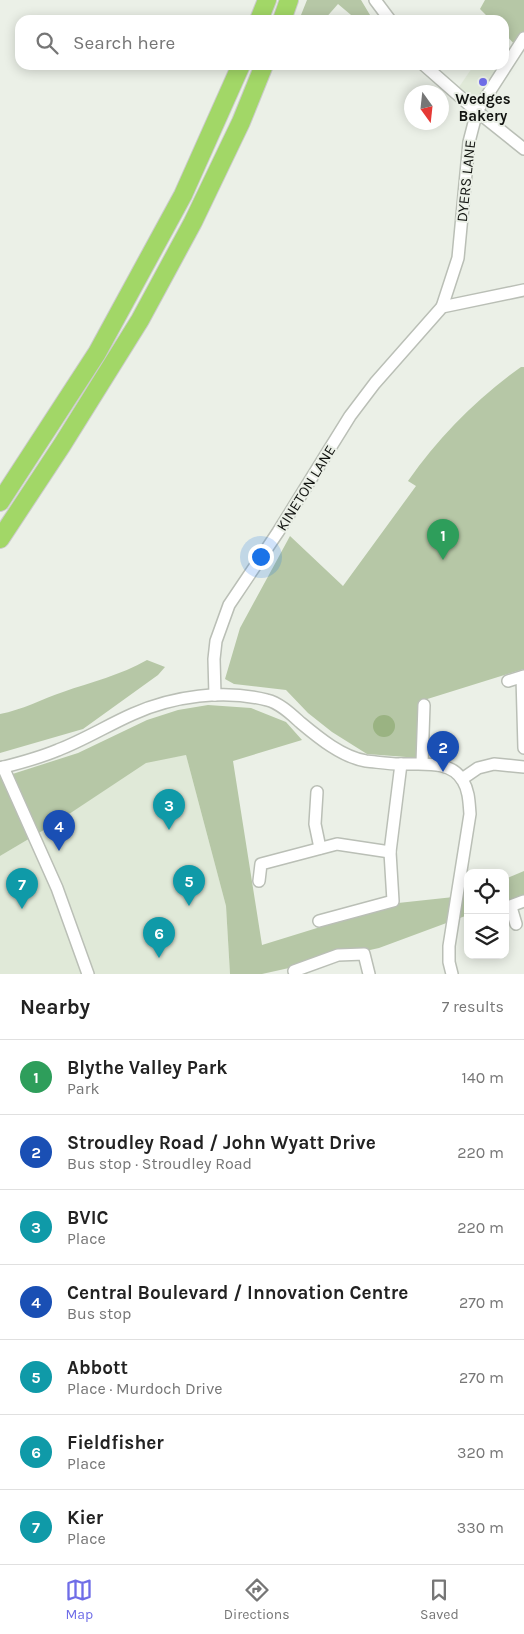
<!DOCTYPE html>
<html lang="en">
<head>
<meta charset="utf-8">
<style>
	:root { --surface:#fff; --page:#f6f6f6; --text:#222; --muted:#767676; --line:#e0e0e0; --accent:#6f6de7 }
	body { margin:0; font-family:Karla,sans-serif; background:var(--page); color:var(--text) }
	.controls { position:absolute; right:15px; bottom:15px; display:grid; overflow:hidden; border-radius:10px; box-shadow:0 2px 12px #0003 }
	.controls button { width:45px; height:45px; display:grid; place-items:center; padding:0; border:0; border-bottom:1px solid var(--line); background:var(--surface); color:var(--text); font:25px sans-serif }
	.compass { position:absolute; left:404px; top:85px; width:45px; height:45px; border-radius:50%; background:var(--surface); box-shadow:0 2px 12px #0003; rotate:165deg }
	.you { position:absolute; left:260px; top:556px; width:18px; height:18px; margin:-12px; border:4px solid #fff; border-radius:50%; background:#1a73e8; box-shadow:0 0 0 8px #1a73e833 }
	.badge { display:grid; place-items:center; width:32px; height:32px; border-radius:50%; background:var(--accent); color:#fff; font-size:16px; font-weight:700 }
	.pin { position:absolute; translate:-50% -41px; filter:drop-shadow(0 1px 2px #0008) }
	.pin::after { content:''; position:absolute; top:26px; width:18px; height:15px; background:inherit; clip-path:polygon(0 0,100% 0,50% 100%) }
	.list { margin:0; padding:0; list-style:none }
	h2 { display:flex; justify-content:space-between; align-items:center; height:65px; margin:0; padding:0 20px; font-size:21px }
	h2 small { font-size:16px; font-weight:400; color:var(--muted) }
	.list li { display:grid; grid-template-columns:32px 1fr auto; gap:15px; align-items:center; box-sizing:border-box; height:75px; padding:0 20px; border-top:1px solid var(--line) }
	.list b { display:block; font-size:19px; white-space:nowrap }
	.list p { margin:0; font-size:16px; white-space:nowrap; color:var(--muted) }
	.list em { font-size:16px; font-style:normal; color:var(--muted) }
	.icon { flex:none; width:28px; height:28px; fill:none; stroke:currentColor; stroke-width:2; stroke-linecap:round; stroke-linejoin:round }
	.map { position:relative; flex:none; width:524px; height:974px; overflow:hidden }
	.search { position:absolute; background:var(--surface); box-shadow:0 2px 12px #0003; left:15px; right:15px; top:15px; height:55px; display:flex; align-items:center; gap:12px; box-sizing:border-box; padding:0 18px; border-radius:15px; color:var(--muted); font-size:19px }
	.sheet { height:590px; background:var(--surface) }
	nav { display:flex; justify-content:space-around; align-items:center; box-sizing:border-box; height:70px; border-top:1px solid var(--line); background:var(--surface); font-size:14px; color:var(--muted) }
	nav a { display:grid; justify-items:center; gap:2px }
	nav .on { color:var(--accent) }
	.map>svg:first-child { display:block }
</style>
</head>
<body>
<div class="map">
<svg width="524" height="974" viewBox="0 0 524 974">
	<rect width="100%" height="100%" fill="#ebf0e7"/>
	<g fill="#e0e9d8">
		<path d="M474,65h29l-26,41 -20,-16z"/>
		<path d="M186,755l40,151 4,68h-230v-118l54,-32 92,-62z"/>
	</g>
	<g fill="#b6c7a6">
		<path d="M307,0h54l12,20h-16l-19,-16 -14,16h-25z"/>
		<path d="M485,0h39v31l-9,14 -11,-12v-13h-13l-11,-11z"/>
		<path d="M521,367h3v302l-103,32 -2,57 -52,-4 -35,-22 -24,-19 -22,-23 -52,-6 -9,-5 15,-51 50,-92 53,50 73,-100 -8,-5c31,-44 69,-83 113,-114z"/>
		<path d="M147,660l18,7 -7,8 -75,54 -83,24v-39c22,-4 42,-15 63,-22 28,-10 58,-17 84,-32z"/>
		<path d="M208,705l43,3 35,14 16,18 -69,21 29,184 136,-42 65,-7 5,-2v21l-89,33 -117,26h-32l-4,-68 -40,-151 -40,8 -92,61 -54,32v-78l78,-25 69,-33 31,-10z"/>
		<path d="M524,871v25l-19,6v-23z"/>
	</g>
	<circle fill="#9ab382" cx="384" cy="726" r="11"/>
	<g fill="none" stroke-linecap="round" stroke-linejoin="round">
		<g stroke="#babfb6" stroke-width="14">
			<g id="minor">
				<path d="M375,0l15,20"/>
				<path d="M424,65l50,44 50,40"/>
				<path d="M442,307l16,-49 11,-116 8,-31 47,-73"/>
				<path d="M522,677l2,71"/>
				<path d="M508,681l16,-5"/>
				<path d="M215,695l-1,-36 2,-18 13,-36 49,-73 72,-116 25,-33 67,-76 82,-17"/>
				<path d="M422,763l2,-58"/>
				<path d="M3,767l54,121 31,86"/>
				<path d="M0,768c20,-5 39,-10 58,-18 26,-10 50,-25 75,-36 40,-18 91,-25 134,-14 13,3 25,15 34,23 18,15 41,34 65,38 11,1 23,3 34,3 20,1 51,-5 63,17 6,10 6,21 7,33l-21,132v16l3,12"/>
				<path d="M462,779l16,-11 16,-4 30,3"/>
				<path d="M317,792l-2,32 5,24"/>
				<path d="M259,881l2,-17 76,-20 53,8"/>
				<path d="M511,907l5,17"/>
				<path d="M505,908l19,-7"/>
				<path d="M319,921l74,-20 -3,-49 11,-88"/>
				<path d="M294,971l44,-16 26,-1 5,20"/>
			</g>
		</g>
		<g stroke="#cbcbcb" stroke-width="20">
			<g id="highway">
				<path d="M259,20l8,-20"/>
				<path d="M282,20l7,-20"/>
				<path d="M0,502l97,-149 86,-158 58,-130"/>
				<path d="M0,539l62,-94 78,-125 53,-98 48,-100 23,-57"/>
			</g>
		</g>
		<use href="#minor" stroke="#fff" stroke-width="11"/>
		<use href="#highway" stroke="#a2d767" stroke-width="18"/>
	</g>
	<circle fill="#6f6de7" stroke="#ebf0e7" stroke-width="2" cx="483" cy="82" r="5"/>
	<g text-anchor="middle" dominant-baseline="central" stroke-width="4" stroke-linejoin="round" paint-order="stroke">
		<g font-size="15" font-weight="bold" fill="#121411" stroke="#ebf0e7">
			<text x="483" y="99">Wedges<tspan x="483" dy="17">Bakery</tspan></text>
		</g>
		<g font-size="15" fill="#121411" stroke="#ebf0e7">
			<text transform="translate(466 181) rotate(-84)">DYERS LANE</text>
			<text transform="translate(306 488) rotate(-58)">KINETON LANE</text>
		</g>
	</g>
</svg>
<div class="controls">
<button><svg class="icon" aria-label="locate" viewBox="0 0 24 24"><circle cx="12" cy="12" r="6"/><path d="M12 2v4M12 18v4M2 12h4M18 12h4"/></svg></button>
<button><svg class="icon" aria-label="layers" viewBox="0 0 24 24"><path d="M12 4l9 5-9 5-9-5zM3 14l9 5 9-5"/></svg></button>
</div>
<svg class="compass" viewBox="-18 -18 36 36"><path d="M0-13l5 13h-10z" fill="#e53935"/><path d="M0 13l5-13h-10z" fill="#767676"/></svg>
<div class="you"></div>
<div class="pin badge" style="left:443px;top:560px;background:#2e9e5b">1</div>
<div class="pin badge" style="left:443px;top:772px;background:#1a4fb4">2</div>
<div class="pin badge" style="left:169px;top:830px;background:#0f9aa8">3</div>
<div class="pin badge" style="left:59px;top:851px;background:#1a4fb4">4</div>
<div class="pin badge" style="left:189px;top:906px;background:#0f9aa8">5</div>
<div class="pin badge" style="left:159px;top:958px;background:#0f9aa8">6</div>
<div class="pin badge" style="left:22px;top:909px;background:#0f9aa8">7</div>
<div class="search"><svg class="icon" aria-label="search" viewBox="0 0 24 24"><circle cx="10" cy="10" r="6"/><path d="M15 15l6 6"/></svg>Search here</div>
</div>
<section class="sheet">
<h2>Nearby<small>7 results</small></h2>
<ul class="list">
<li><span class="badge" style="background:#2e9e5b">1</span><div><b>Blythe Valley Park</b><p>Park</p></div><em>140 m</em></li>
<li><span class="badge" style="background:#1a4fb4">2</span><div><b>Stroudley Road / John Wyatt Drive</b><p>Bus stop · Stroudley Road</p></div><em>220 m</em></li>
<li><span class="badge" style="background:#0f9aa8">3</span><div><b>BVIC</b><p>Place</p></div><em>220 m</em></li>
<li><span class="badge" style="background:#1a4fb4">4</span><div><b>Central Boulevard / Innovation Centre</b><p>Bus stop</p></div><em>270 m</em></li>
<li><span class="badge" style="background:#0f9aa8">5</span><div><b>Abbott</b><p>Place · Murdoch Drive</p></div><em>270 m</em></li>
<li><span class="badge" style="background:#0f9aa8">6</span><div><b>Fieldfisher</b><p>Place</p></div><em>320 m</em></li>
<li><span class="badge" style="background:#0f9aa8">7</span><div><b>Kier</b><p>Place</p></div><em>330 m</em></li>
</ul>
</section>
<nav>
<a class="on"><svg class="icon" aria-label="map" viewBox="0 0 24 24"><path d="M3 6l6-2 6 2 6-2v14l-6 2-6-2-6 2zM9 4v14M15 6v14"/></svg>Map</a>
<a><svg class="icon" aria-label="directions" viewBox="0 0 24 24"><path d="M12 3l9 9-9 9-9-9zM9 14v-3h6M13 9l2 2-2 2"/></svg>Directions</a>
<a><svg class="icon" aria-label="saved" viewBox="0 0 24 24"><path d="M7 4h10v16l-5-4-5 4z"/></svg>Saved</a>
</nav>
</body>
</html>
